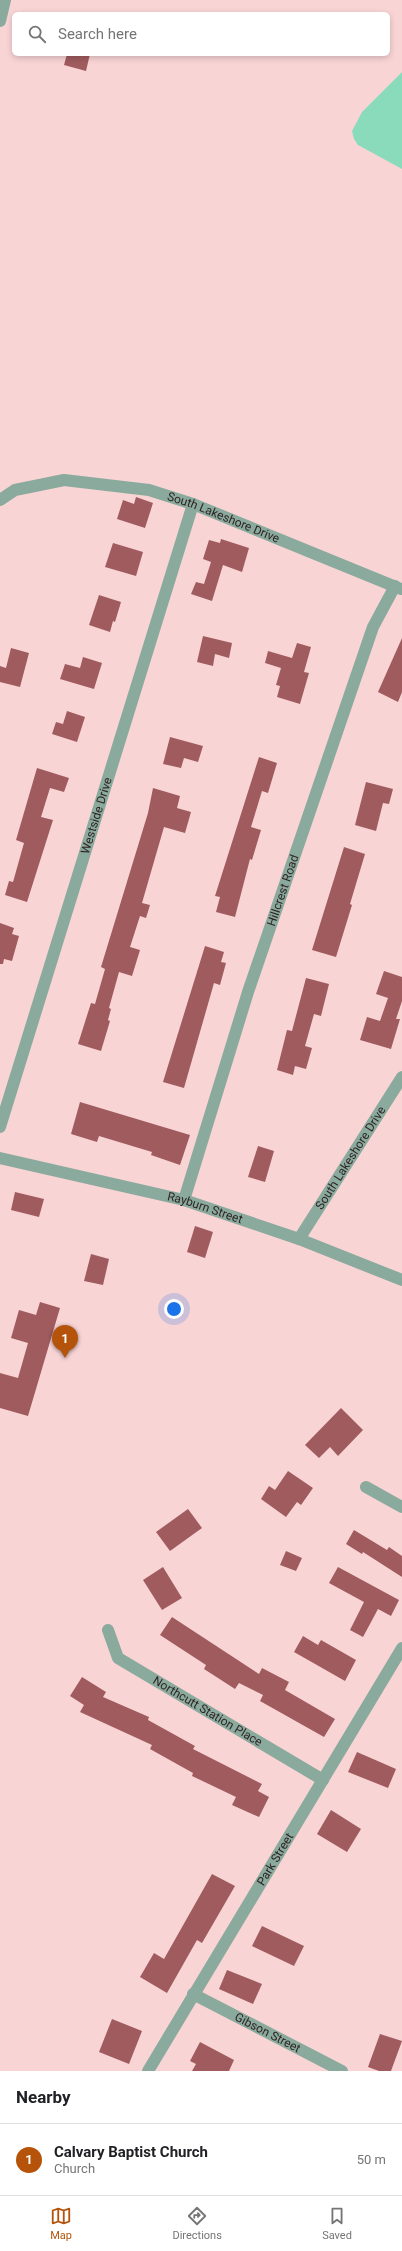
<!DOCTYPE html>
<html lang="en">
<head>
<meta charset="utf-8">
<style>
	:root { --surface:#fff; --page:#f2f2f2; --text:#202124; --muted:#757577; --line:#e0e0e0; --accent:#b45309 }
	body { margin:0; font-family:Roboto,sans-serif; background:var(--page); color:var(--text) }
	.you { position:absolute; left:174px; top:1309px; width:14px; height:14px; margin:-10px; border:3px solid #fff; border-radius:50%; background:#1a73e8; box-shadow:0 0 0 6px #1a73e833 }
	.badge { display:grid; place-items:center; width:26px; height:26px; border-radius:50%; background:var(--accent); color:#fff; font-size:13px; font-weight:700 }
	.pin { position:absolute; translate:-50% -33px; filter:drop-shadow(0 1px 2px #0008) }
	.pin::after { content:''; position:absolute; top:21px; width:14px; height:12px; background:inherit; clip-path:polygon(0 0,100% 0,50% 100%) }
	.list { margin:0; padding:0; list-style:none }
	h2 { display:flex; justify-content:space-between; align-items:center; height:52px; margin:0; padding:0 16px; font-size:17px }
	h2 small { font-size:13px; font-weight:400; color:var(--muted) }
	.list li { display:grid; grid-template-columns:26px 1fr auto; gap:12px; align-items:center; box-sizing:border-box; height:72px; padding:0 16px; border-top:1px solid var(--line) }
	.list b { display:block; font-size:15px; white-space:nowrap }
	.list p { margin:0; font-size:13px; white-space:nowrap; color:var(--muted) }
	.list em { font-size:13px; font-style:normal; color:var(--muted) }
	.icon { flex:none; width:22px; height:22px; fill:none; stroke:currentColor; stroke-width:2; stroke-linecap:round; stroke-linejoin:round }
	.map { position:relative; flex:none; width:402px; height:2071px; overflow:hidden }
	.search { position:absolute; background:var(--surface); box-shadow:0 2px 6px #0003; left:12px; right:12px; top:12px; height:44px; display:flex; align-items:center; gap:10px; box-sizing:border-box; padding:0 14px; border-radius:6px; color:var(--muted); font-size:15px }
	.sheet { height:124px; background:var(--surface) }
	nav { display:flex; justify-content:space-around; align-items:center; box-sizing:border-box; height:56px; border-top:1px solid var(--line); background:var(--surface); font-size:11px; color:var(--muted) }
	nav a { display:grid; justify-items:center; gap:2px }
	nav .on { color:var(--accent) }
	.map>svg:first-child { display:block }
</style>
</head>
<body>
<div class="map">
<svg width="402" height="2071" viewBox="0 0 402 2071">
	<rect width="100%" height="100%" fill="#f9d4d5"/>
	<path fill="#8adbbc" d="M402,72v97l-44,-24 -4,-6 -2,-8 10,-19z"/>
	<g fill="#a05b5f">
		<path d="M67,54h23l-4,17 -22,-6z"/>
		<path d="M136,497l17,6 -8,25 -28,-9 6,-19 11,4z"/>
		<path d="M221,539l28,9 -7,24 -19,-7 -11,36 -21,-7 5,-12 8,2 7,-22 -8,-3 6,-19 11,3z"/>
		<path d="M113,543l30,9 -7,24 -31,-9z"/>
		<path d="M99,595l22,7 -6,20 -2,-1 -3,11 -21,-7z"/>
		<path d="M203,636l29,7 -3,15 -14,-4 -2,12 -16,-4z"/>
		<path d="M402,638v54l-4,10 -20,-10z"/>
		<path d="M297,643l14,4 -7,25 5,1 -9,31 -23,-7 3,-11 -4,-1 5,-17 -16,-5 3,-12 24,7z"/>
		<path d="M11,648l18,5 -9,34 -20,-5v-16l6,2z"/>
		<path d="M83,657l19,6 -8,26 -34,-10 5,-15 15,4z"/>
		<path d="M67,711l18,6 -8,25 -25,-8 4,-12 7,2z"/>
		<path d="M170,737l33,9 -5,16 -14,-4 -3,10 -18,-4z"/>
		<path d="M259,757l18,6 -9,30 -6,-2 -11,36 10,3 -9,30 -2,-1 -15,58 -19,-5 4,-15 -5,-1z"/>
		<path d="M37,768l32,10 -5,14 -14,-4 -9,29 12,3 -26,82 -22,-7 4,-14 4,1 11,-39 -8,-3z"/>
		<path d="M366,782l27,7 -4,15 -6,-1 -7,28 -21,-6z"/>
		<path d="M153,788l27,8 -3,12 14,4 -6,21 -21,-6 -22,76 8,2 -4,13 -6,-2 -10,31 10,3 -8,26 -13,-4 -10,36 2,1 -3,11 2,1 -9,30 -23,-7 13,-41 4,1 10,-35 -4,-2 47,-154z"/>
		<path d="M344,847l21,7 -15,50 2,1 -16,52 -24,-7z"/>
		<path d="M0,923l14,5 -2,6 7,2 -7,25 -8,-2 -1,5h-3z"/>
		<path d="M205,946l19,6 -3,10 5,1 -6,22 -6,-2 -30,105 -21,-6z"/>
		<path d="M384,971l18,6v24l-6,18h4l-9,30 -31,-9 7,-23 13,4 8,-23 -12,-4z"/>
		<path d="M306,978l23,6 -8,32 -7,-2 -9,32 7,2 -6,21 -11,-3 -2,9 -16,-5 10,-40 5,1z"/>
		<path d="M80,1102l110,33 -10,30 -29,-10 1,-3 -53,-16 -2,6 -26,-8z"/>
		<path d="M258,1146l16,5 -9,31 -17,-5z"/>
		<path d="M15,1192l29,7 -5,18 -28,-7z"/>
		<path d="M195,1226l18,6 -8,26 -18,-6z"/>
		<path d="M91,1254l18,5 -6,26 -19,-4z"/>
		<path d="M40,1302l20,6 -32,108 -28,-8v-35l18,5 10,-35 -17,-5 8,-28 17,5z"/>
		<path d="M341,1408l22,22 -25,26 -8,-9 -11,11 -14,-13z"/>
		<path d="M288,1471l25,17 -12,17 -4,-3 -11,15 -25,-18 8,-13 6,4z"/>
		<path d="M188,1509l14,19 -32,23 -14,-19z"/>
		<path d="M354,1530l33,20 2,-3 13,9v21l-39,-25 -1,2 -16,-10z"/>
		<path d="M286,1551l16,7 -6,13 -16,-6z"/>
		<path d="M163,1567l19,31 -20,12 -19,-30z"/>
		<path d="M338,1567l61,33 -8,16 -13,-7 -15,28 -13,-7 14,-28 -35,-19z"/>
		<path d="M172,1617l87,57 3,-6 27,14 -4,8 50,29 -11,18 -64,-36 3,-6 -24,-12 -4,6 -31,-20 2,-4 -46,-30z"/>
		<path d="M303,1636l15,9 3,-5 35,20 -11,21 -51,-29z"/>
		<path d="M82,1677l24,15 -3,5 46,20 -1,3 47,26 -2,3 69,35 -4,7 11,6 -10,20 -27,-12 4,-8 -44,-21 1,-3 -43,-24 2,-4 -72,-33 4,-7 -14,-9z"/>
		<path d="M357,1752l39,17 -8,19 -40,-16z"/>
		<path d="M331,1810l30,19 -14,23 -30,-18z"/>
		<path d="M212,1874l23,12 -33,57 -5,-3 -30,53 -27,-16 14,-24 10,6z"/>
		<path d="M262,1926l42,20 -10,20 -42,-20z"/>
		<path d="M227,1970l35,14 -9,20 -34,-15z"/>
		<path d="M112,2019l30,12 -13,33 -30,-12z"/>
		<path d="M380,2034l22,7 -11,30h-12l-11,-4z"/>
		<path d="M200,2042l34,18 -5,11h-37l4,-7 -6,-3z"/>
	</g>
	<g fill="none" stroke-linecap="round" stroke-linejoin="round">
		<g stroke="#89aa9d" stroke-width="12">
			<path d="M0,21l5,-21"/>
			<path id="s1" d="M0,500l15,-10 49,-10 85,10 44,14 208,85"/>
			<path id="s2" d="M0,1127l193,-623"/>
			<path id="s3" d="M0,1158l184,42 115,39 103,41"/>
			<path id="s4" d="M184,1200l64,-208 125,-365 22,-41"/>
			<path id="s5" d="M299,1239l103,-162"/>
			<path d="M366,1487l36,20"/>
			<path id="s6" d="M108,1630l10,28 205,122"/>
			<path id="s7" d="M193,1994l149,77"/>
			<path id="s8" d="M148,2071l254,-423"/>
		</g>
	</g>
	<g text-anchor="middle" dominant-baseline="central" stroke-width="4" stroke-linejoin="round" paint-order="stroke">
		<g font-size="12" fill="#302323" stroke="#fce6e6">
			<text stroke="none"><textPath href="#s1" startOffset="233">South Lakeshore Drive</textPath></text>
			<text stroke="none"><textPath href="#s2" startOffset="326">Westside Drive</textPath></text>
			<text stroke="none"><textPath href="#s4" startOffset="325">Hillcrest Road</textPath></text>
			<text stroke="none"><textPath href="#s5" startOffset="96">South Lakeshore Drive</textPath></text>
			<text stroke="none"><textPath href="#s3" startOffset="211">Rayburn Street</textPath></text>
			<text stroke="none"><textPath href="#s6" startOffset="134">Northcutt Station Place</textPath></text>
			<text stroke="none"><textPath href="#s8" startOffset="247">Park Street</textPath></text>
			<text stroke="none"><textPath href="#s7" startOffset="84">Gibson Street</textPath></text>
		</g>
	</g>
</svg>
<div class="you"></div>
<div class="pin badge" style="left:65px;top:1358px">1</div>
<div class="search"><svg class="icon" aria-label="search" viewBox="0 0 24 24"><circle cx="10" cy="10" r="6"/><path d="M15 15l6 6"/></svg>Search here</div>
</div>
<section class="sheet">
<h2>Nearby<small></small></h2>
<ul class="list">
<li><span class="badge">1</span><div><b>Calvary Baptist Church</b><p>Church</p></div><em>50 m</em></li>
</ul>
</section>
<nav>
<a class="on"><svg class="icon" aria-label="map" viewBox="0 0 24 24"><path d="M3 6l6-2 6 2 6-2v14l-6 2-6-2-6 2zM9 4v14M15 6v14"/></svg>Map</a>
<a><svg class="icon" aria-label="directions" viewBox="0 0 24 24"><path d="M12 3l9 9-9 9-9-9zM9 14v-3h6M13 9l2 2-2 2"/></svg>Directions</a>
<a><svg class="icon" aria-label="saved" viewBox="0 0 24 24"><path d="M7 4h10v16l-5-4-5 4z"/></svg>Saved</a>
</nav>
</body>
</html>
